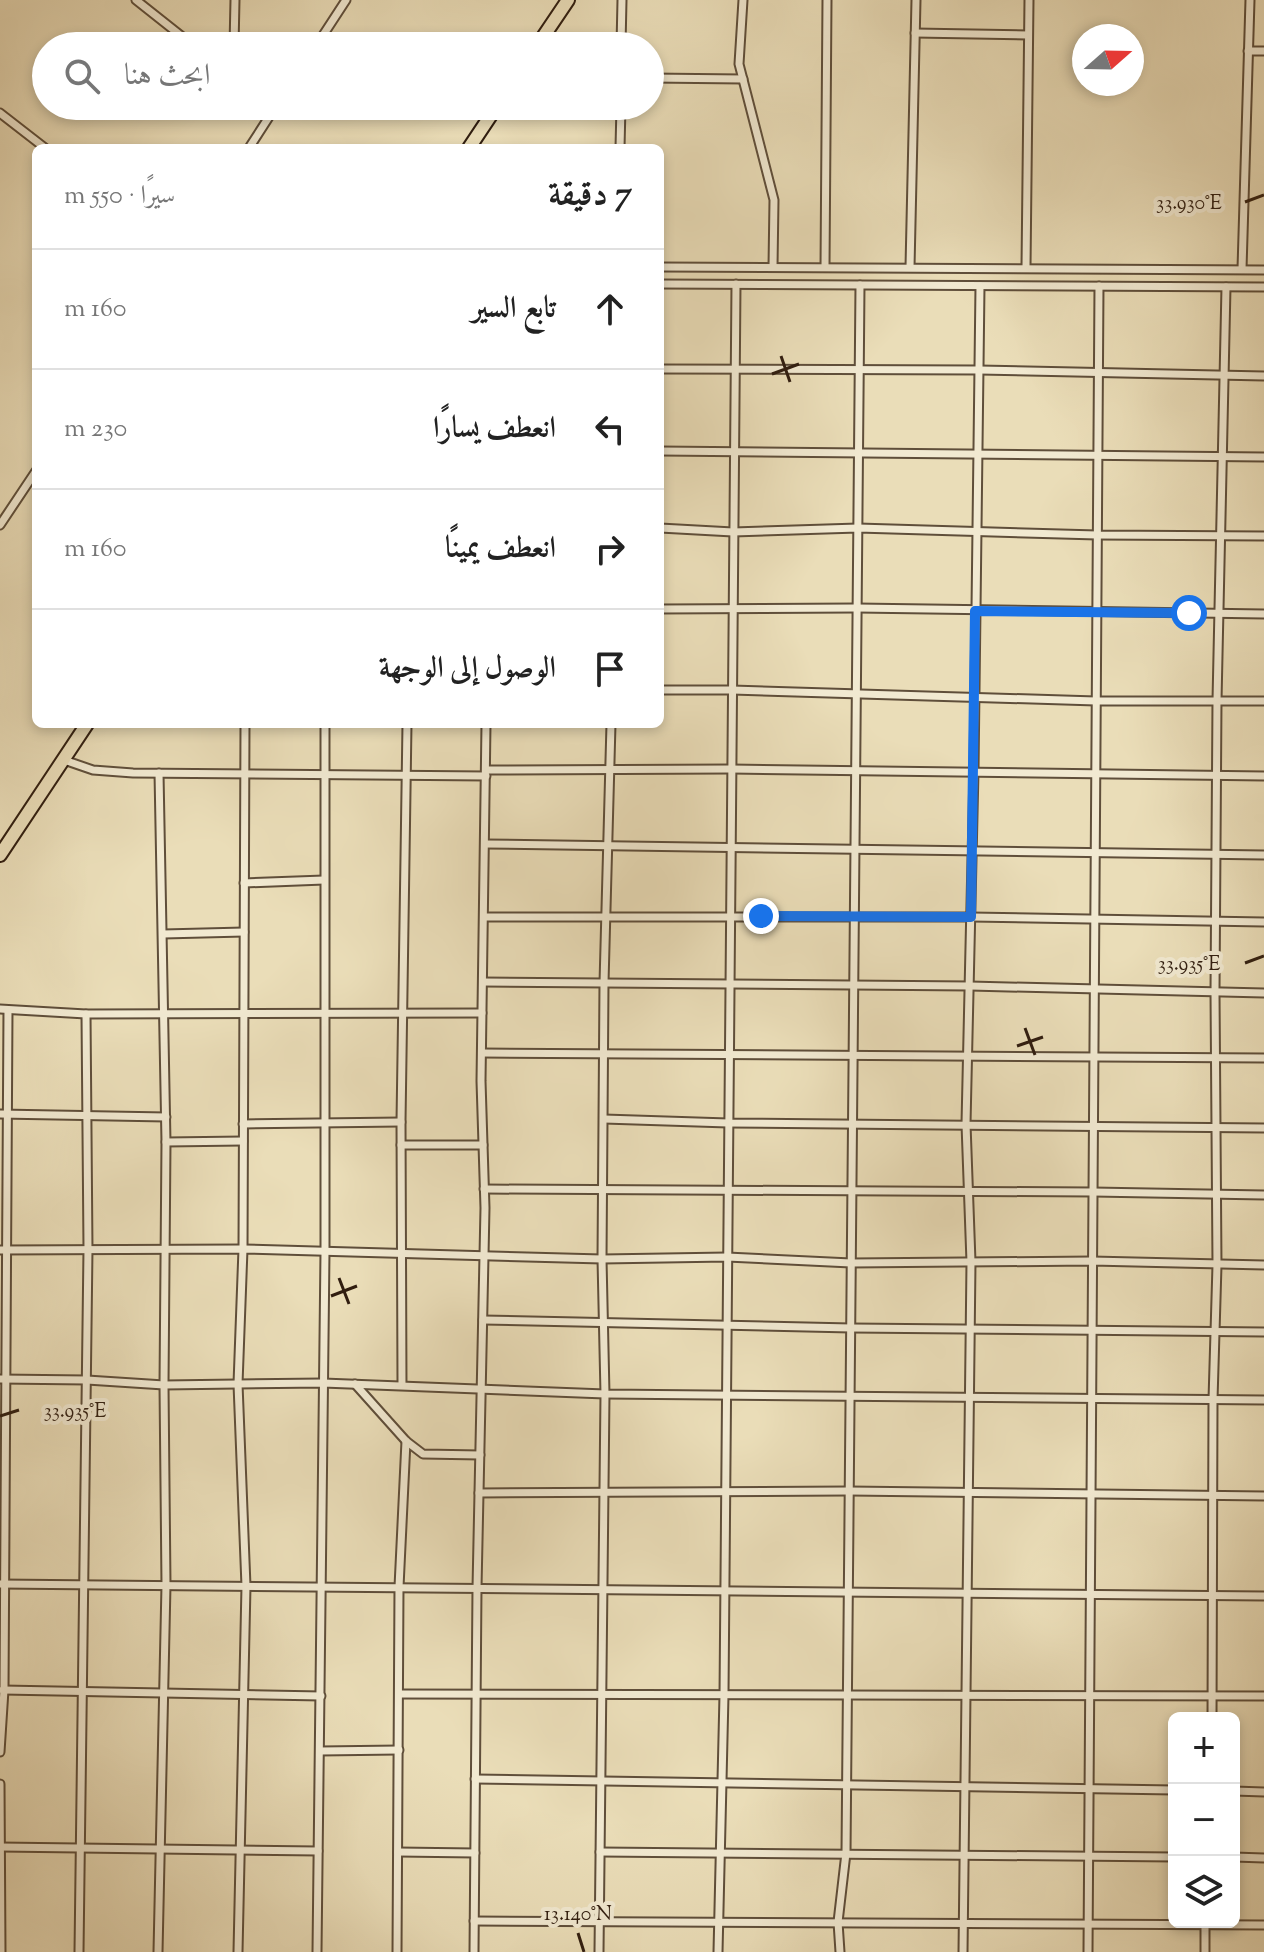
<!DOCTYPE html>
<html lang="ar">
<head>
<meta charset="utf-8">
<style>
	:root { --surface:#fff; --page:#f6f6f6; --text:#222; --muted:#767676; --line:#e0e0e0 }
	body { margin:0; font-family:"Sorts Mill Goudy",Amiri,serif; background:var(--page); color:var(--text); direction:rtl }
	.controls { position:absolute; right:24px; bottom:24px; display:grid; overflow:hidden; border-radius:12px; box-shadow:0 4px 12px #0003 }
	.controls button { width:72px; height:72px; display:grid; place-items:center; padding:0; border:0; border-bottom:2px solid var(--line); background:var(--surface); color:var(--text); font:40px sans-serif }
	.compass { position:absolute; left:1072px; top:24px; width:72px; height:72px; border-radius:50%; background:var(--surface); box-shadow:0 4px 12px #0003; rotate:70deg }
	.stop { position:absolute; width:24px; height:24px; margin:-18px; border:6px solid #1a73e8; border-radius:50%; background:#fff }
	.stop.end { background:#1a73e8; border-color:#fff; box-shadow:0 2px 8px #0008 }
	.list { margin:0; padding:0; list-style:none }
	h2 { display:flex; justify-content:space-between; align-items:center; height:104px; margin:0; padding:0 32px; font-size:34px }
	h2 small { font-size:26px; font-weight:400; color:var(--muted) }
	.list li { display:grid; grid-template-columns:52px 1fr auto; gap:24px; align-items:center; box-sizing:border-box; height:120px; padding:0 32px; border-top:2px solid var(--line) }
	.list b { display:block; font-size:30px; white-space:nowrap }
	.list em { font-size:26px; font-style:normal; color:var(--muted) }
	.icon { flex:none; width:44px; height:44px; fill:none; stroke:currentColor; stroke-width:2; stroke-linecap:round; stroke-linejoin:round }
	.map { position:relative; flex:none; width:1264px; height:1952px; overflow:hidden; direction:ltr }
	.search { position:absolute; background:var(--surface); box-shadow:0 4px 12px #0003; left:32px; top:32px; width:632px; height:88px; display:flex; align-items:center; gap:20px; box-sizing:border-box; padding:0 28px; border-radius:44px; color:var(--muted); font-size:30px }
	.panel { position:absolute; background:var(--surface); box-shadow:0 4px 12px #0003; left:32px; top:144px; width:632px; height:584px; border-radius:12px; direction:rtl }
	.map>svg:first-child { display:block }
</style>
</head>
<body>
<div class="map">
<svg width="1264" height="1952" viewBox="0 0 1264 1952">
	<rect width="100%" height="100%" fill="#eaddb8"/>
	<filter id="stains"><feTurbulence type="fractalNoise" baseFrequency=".0025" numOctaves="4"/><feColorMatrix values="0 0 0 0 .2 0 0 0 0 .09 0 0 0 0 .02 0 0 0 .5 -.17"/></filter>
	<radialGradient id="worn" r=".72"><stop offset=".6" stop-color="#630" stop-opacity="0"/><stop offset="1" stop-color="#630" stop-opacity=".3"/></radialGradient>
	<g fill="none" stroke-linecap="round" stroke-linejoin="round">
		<g stroke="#5f4e3a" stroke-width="11">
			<g id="minor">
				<path d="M136,0l58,46"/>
				<path d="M743,0l-4,64 35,136 -1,67"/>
				<path d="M915,33l113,2"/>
				<path d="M234,46l1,-46"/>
				<path d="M316,46l30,-46"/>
				<path d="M621,46l1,-46"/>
				<path d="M1248,51h16"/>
				<path d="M650,78l93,1"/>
				<path d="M0,113l45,35"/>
				<path d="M249,148l27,-42"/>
				<path d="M620,148l1,-42"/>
				<path d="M660,267l604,3"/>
				<path d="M825,267l2,-267"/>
				<path d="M910,267l6,-267"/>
				<path d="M1026,267l3,-267"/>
				<path d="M1242,269l8,-269"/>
				<path d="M660,284l604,3"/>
				<path d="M660,369l319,1 285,6"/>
				<path d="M660,451l604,6"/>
				<path d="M0,525l36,-54"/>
				<path d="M660,528l73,4 125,-4 239,7 167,1"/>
				<path d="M660,609l197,-1 407,6"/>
				<path d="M660,690h72l364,11h168"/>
				<path d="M64,760l29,10 40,3 353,3"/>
				<path d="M486,770l245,-1 533,7"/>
				<path d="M485,844l779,11"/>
				<path d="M244,883l80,-3"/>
				<path d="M484,917h487l293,5"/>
				<path d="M163,934l81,-2"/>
				<path d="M483,982l487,4 294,7"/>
				<path d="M0,1009l86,5 396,-1"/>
				<path d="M482,1053l782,5"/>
				<path d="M0,1114l166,3"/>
				<path d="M604,1119l124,4 536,5"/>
				<path d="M243,1124l158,-2"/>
				<path d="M166,1142l77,-1"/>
				<path d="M401,1145h82"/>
				<path d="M484,1189l609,3 171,3"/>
				<path d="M0,1250l243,-1 359,10 125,-2 124,6 241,-2 172,4"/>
				<path d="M483,1320l368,8 413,4"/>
				<path d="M0,1379l87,1 77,5 159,-2 282,11 659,6"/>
				<path d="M355,1384l51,57 17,13 57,1"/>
				<path d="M402,1385l-1,-263 6,-398"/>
				<path d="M479,1493l370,-2 415,5"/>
				<path d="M0,1584l1264,12"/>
				<path d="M3,1690l318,6"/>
				<path d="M399,1694l865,2"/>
				<path d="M1212,1718l1,-318 4,-135 -2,-273 2,-291 9,-414"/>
				<path d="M320,1751l79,-1"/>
				<path d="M0,1752l4,-62 4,-680"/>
				<path d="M475,1779l699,11"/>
				<path d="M0,1784l1,168"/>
				<path d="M1234,1791l30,1"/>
				<path d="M0,1847l318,4"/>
				<path d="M398,1852l77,1"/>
				<path d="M600,1852l574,5"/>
				<path d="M1234,1857l30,1"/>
				<path d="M474,1921l790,4"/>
				<path d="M79,1952l9,-703 -2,-235"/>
				<path d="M158,1952l8,-367 -2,-200 2,-243 -7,-369"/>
				<path d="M238,1952l8,-366 -8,-202 5,-135 2,-525"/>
				<path d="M317,1952l8,-700v-528"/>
				<path d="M397,1952l2,-365 7,-146"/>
				<path d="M474,1952l3,-364 8,-380 -4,-127 5,-357"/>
				<path d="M599,1952l6,-558 -3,-135 2,-276 7,-259"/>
				<path d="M718,1952l6,-257 12,-1411"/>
				<path d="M840,1952l-2,-30 8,-69 14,-1568"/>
				<path d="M963,1952l8,-690 -5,-138 8,-353 6,-485"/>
				<path d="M1088,1952l11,-1666"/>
				<path d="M1205,1952v-30"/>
			</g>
		</g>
		<g stroke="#311e10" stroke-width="16">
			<g id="trunk">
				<path d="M537,46l31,-46"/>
				<path d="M469,148l28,-42"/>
				<path d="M0,855l87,-131"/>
			</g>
		</g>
		<use href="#minor" stroke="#f1e9d1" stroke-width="7"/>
		<use href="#trunk" stroke="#eaddb8" stroke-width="12"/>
	</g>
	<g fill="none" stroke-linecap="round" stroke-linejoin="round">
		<path stroke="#1a73e8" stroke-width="10" d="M761,916l210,1 4,-306 214,2"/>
	</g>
	<path fill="none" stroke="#311e10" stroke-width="3" d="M1245,202l19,-7M781,356l9,26M772,374l27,-10M1245,963l19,-7M1025,1028l10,27M1017,1046l26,-9M339,1278l10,26M331,1296l26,-10M0,1416l19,-6M578,1933l6,19"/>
	<g font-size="20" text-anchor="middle" fill="#311e10" stroke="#f1e9d1" stroke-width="8" stroke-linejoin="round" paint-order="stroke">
		<text x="1189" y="209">33.930°E</text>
		<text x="1189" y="970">33.935°E</text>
		<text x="75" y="1417">33.935°E</text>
		<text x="578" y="1920">13.140°N</text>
	</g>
	<rect width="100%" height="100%" filter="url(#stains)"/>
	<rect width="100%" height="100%" fill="url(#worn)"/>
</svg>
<div class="controls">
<button>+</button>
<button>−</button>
<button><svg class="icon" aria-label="layers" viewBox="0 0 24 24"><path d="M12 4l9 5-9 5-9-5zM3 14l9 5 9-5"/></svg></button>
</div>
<svg class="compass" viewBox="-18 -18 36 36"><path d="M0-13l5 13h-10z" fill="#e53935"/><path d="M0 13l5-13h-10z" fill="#767676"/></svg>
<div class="stop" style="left:1189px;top:613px"></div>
<div class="stop end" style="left:761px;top:916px"></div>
<div class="search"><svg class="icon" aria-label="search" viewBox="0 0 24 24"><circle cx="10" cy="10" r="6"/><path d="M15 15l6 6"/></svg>ابحث هنا</div>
<section class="panel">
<h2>7 دقيقة<small>سيرًا · 550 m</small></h2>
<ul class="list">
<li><svg class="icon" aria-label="ahead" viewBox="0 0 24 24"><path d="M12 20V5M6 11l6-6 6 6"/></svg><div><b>تابع السير</b></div><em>160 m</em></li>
<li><svg class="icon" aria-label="left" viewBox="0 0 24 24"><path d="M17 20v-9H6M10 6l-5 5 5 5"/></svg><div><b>انعطف يسارًا</b></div><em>230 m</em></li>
<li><svg class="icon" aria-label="right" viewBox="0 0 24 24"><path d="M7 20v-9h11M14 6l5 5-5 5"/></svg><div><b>انعطف يمينًا</b></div><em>160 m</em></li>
<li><svg class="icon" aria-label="arrive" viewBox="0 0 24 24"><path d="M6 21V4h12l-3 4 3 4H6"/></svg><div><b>الوصول إلى الوجهة</b></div></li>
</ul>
</section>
</div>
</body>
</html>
